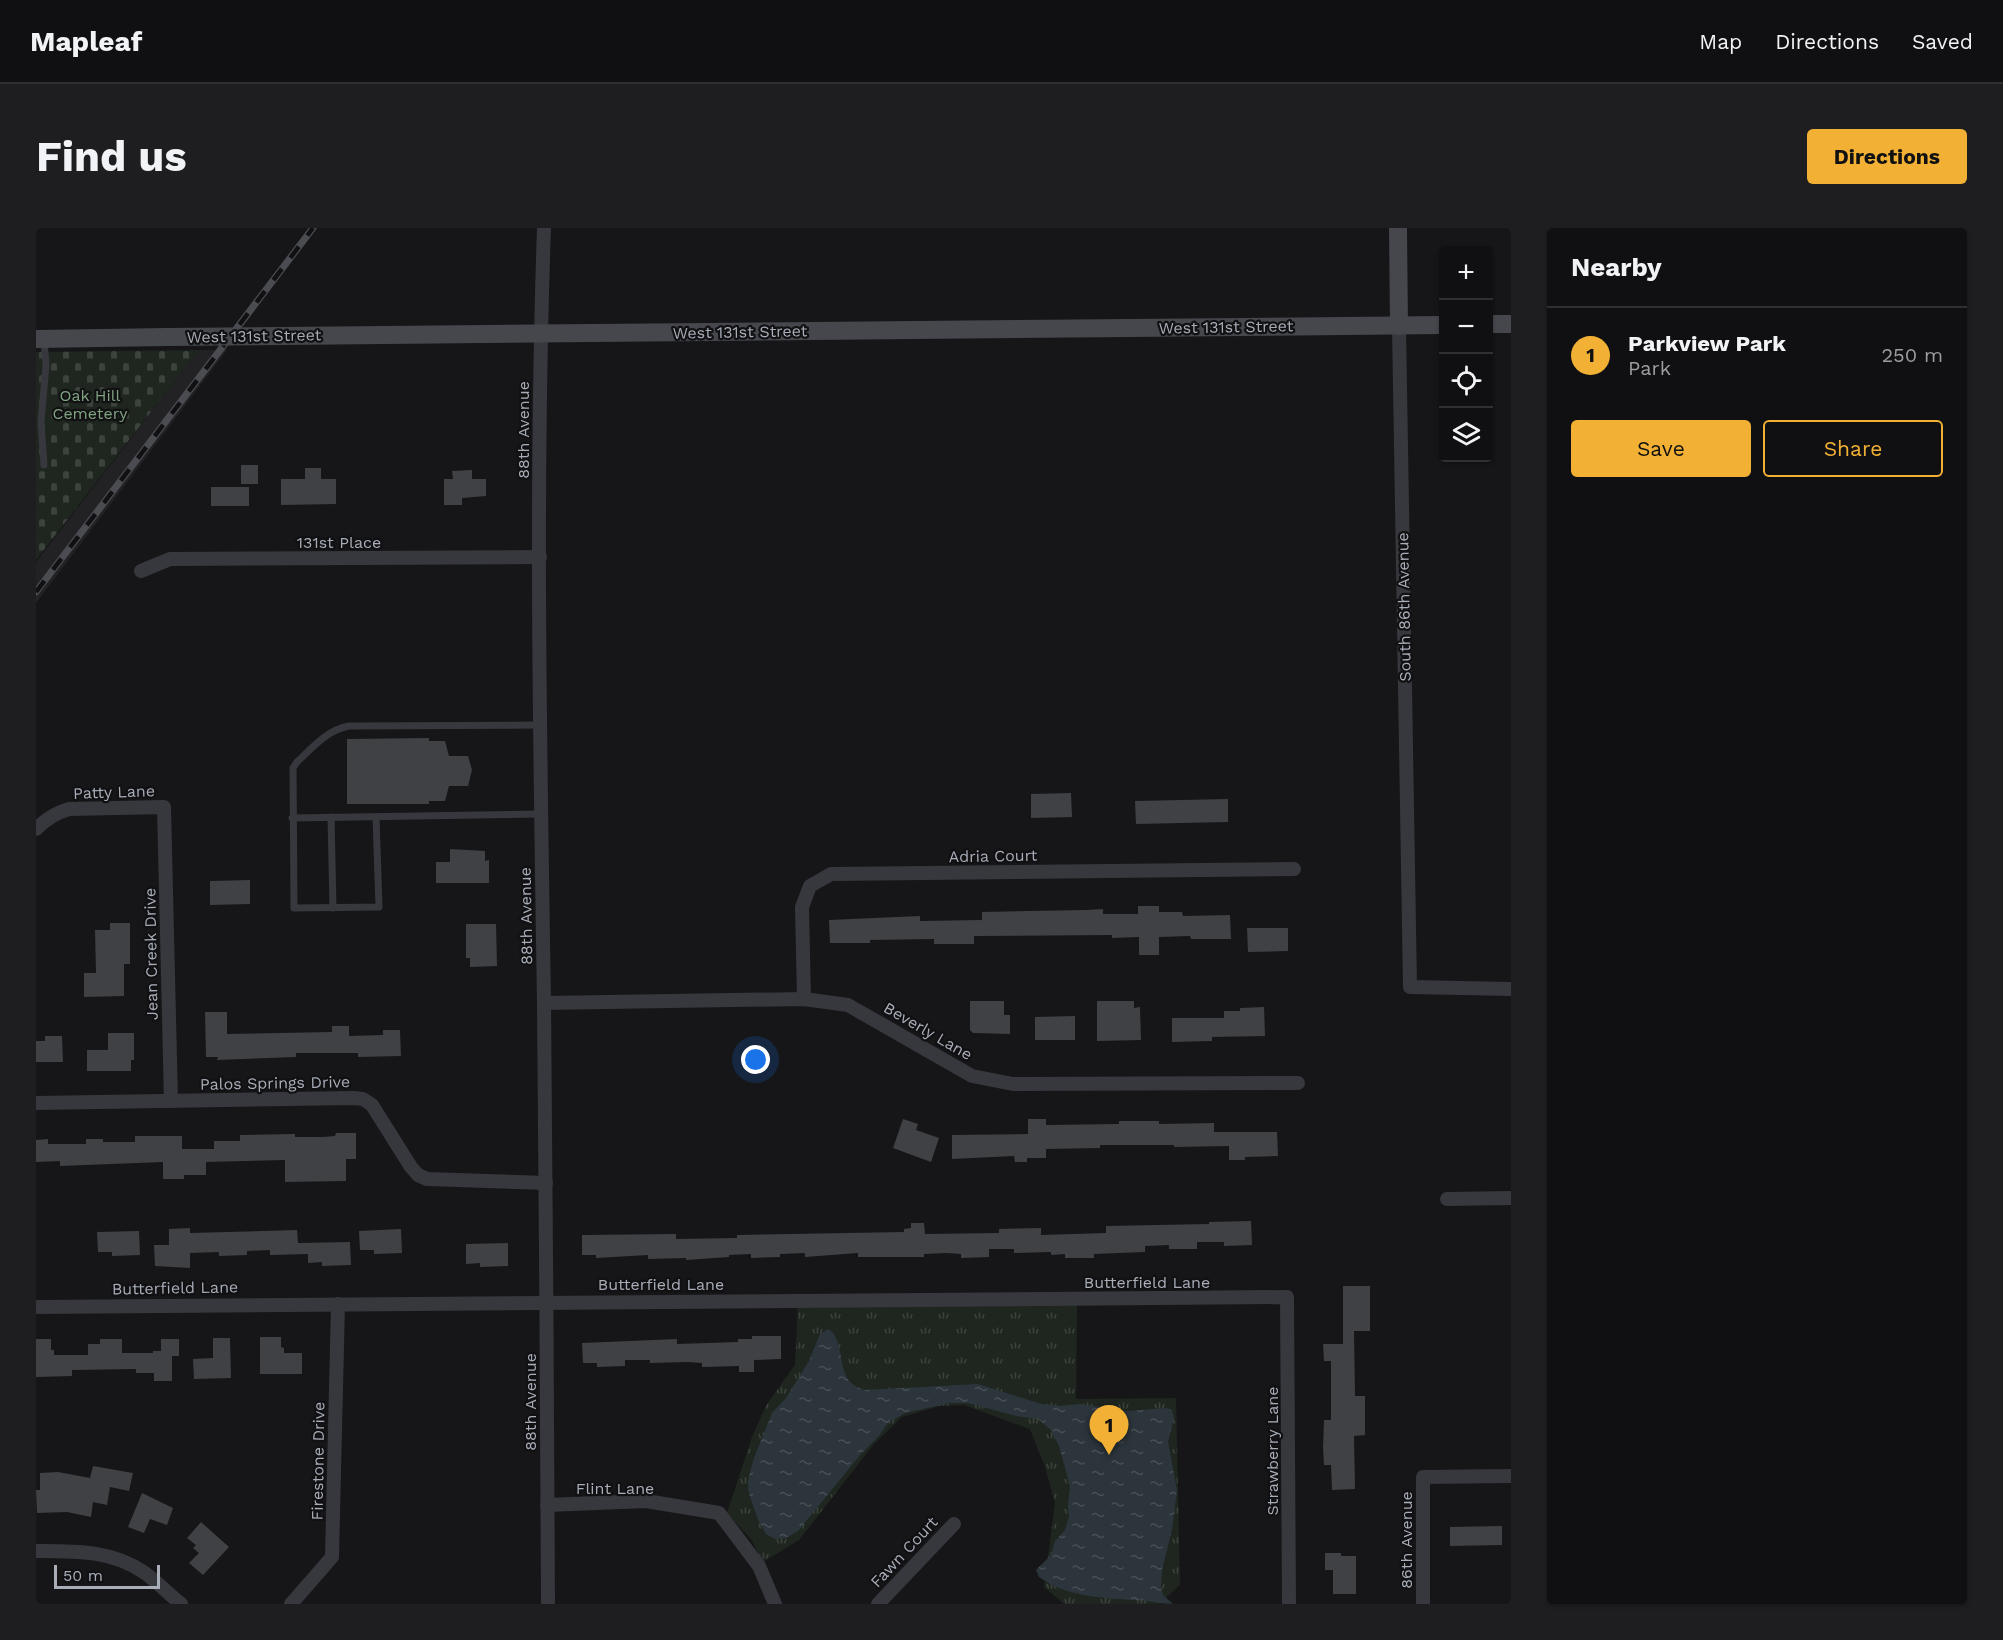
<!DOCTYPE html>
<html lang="en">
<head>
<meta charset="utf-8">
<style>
	:root { --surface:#101012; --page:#1e1e20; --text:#f1f3f6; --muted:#9c9d9f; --line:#303032; --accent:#f2b134 }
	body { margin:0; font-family:"Work Sans",sans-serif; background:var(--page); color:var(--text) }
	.controls { position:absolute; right:18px; top:18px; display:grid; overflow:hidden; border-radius:6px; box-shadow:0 2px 4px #0004 }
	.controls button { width:54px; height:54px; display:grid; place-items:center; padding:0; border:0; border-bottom:2px solid var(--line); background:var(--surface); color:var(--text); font:30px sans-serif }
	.scale { position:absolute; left:18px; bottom:15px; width:106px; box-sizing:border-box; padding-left:6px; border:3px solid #a8adb8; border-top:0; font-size:16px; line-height:21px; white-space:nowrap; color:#a8adb8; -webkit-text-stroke:4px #111113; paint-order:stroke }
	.you { position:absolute; left:720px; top:832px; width:21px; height:21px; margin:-15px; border:4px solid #fff; border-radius:50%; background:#1a73e8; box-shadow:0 0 0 9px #1a73e833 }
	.badge { display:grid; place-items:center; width:39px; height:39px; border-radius:50%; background:var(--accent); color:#111; font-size:20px; font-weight:700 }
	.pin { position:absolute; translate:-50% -50px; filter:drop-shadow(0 2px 3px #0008) }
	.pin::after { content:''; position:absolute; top:32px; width:21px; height:18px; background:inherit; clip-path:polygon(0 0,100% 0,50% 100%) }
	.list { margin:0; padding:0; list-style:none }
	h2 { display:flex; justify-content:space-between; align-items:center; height:78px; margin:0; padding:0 24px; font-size:26px }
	h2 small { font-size:20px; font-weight:400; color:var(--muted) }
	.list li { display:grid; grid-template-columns:39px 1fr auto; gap:18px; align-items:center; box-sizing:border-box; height:96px; padding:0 24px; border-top:2px solid var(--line) }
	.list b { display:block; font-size:22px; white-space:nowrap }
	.list p { margin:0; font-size:20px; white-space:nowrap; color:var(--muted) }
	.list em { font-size:20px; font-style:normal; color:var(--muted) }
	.actions { display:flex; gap:12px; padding:18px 24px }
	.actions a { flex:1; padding:14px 0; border:2px solid var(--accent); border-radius:6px; text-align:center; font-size:21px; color:var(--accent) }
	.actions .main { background:var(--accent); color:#111 }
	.icon { flex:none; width:33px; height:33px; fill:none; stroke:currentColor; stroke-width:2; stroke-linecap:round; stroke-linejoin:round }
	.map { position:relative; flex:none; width:1475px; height:1376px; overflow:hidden; border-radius:6px }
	header { display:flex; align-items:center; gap:36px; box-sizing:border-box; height:84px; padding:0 30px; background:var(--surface); border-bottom:2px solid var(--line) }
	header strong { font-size:28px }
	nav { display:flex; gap:33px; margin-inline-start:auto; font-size:21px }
	.intro { display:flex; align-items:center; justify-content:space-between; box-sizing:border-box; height:144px; padding:0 36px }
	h1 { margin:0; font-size:42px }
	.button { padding:15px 27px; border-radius:6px; background:var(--accent); color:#111; font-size:21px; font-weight:700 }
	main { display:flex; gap:36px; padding:0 36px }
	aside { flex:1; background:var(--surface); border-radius:6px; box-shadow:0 2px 4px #0004 }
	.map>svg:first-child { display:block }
</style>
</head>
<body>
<header>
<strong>Mapleaf</strong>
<nav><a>Map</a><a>Directions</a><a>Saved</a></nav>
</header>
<div class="intro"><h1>Find us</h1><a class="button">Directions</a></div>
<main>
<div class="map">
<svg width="1475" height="1376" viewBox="0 0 1475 1376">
	<defs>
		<pattern id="cemetery-stones" width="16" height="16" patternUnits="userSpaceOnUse" patternTransform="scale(1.5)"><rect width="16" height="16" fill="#1e261f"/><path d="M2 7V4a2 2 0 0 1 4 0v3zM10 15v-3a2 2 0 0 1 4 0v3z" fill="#3c433d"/></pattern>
		<pattern id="park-tufts" width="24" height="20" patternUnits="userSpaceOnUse" patternTransform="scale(1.5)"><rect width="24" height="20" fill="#1e261f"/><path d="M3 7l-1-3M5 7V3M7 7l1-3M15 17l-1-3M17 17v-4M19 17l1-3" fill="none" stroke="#3c433d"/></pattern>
		<pattern id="water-ripples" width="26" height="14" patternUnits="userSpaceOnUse" patternTransform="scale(1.5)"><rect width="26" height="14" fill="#2c353c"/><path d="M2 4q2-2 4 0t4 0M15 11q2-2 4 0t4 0" fill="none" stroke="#485056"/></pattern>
	</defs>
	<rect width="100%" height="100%" fill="#161618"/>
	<path fill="#222225" d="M163,122h28l-191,253v-41z"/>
	<path fill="url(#cemetery-stones)" d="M163,122l-163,210v-208z"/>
	<path fill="url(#park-tufts)" d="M1041,1075l-1,96 100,-1 4,187 -21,19h-95l-20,-17 11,-84 -10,-36 -15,-38 -66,-24 -24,1 -38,11 -28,27 -75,96 -36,22 -12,-23 -24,-26 25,-76 15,-33 28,-39 3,-60z"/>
	<path fill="url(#water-ripples)" d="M792,1101c17,10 9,40 23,54 3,3 9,5 13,7l114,-6 63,20 19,2 19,-2 50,7 37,-3 6,2 2,8 -6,24 9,48 -5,40 -10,40 -1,17 2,8 10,9c-14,0 -25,-4 -38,-4 -33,-2 -68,-3 -96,-23l-3,-7 15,-15 4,-14 10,-11 4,-13 -1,-13 2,-18 -11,-40 -9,-17 -12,-10 -22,-3 -48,-13h-18l-45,10 -17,10 -10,14 -17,17 -63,77 -12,7 -11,1 -9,-5 -7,-12 -8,-22 -3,-11 1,-13 5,-18 18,-45 14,-15 23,-37 11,-27z"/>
	<g fill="#404145">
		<rect x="205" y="237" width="17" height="19"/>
		<path d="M269,240h16v11h15v25l-55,1v-26h24z"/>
		<path d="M436,242v9h14v17l-24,2v7h-18v-26h9l-1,-8z"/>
		<rect x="175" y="259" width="38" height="19"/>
		<path d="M393,510v3h16l4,15h19l4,14 -4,16h-19l-4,15h-16v3h-82v-65z"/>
		<path d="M1035,565l1,24 -41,1v-24z"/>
		<path d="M1192,571v23l-92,2 -1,-23z"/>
		<path d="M414,621l35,2v10l4,-1v23h-53v-21h14z"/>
		<path d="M214,652v24l-40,1v-24z"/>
		<path d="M1102,678h21v6h23l1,4 47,-1 1,24h-40l-1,-3 -31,1v18h-20v-18l-27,1v-3l-138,1v8h-40v-5l-64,1v3h-40l-1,-23 91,-4v5l62,-1v-8l104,-2 17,-1v5h35z"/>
		<path d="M74,695h20v41h-6v32l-40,1v-24h12l-1,-43h15z"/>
		<path d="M430,696h30l1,42 -27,1v-9h-4z"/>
		<path d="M1211,700h41v23l-40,1z"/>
		<path d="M934,773h34v14h6v19l-37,-1 -3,-3z"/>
		<path d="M1061,773h37v7l6,-1 1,33 -44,1z"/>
		<path d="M1228,779l1,29 -53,1v4l-40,1v-24h52v-7h16v-3z"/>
		<path d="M169,784h22v22l105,-2v-6h17v10l34,-1v-5h17l1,26 -43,1v-4h-62v4l-79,3 1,-3h-12z"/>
		<path d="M1039,788v24h-40v-23z"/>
		<path d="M72,805h26v27h-3v11h-44v-21h21z"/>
		<path d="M9,808h17l1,26h-27v-21h9z"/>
		<path d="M867,891l15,5 -2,6 23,8 -8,24 -38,-14z"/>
		<path d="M992,891h18v6l73,-1v-3h40v3l55,-1v9h63l1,24 -33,1v3h-16v-14l-55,1v-2h-74v3l-54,1v9h-19v4h-12l-1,-6 -62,3v-24l76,-1z"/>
		<path d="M300,905h20v26h-10v22l-61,1v-22l-79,2v13h-22v4h-21v-17l-103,4v-5l-24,1v-22l12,-1v5h38v-5h17v3h32v-6h47v13h32v-8h26v-6l55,-1v3h28l12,-1z"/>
		<path d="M1215,993l1,24 -28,1v-4h-27v7h-28v-4l-24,1v6l-51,2v4h-29v-4l-14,1v-3l-37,1v-4h-25v8l-28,1v-4l-14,-1 -23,1v3h-66v-4l-53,4v-4l-25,1v3l-29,1v-4l-22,1v2l-43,3v-2l-38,1v-4l-52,3v-3h-14v-20l94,-1v5l61,-1v-3l167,-3v-3l7,-1v-5h13l1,11 74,-1v-4l42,-1v7l65,-2v-7l103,-2v-2z"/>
		<path d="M154,1000v5l107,-3 1,13 52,-1 1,23 -29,1v-4l-14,1v-9l-38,1v-5l-23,1v4l-28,1v-4l-29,1v15l-35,-2 -1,-21h15v-16z"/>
		<path d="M365,1001l1,24 -28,1v-4h-14l-1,-19z"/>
		<path d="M103,1003l1,24 -28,1v-4h-14l-1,-20z"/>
		<path d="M472,1015v23l-28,1v-4l-14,1v-20z"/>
		<path d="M1307,1058h27v45h-16l1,65h10v39l-11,1 1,53 -23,1 -1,-25h-7l-1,-17 1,-28h7v-59h-7l-1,-17h20z"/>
		<path d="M716,1108h29v23l-27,1v12h-15v-6l-37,1v-4l-14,-1 -38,1v-3h-25v6l-28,1v-4h-14l-1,-20 95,-4v5l61,-2v-3h14z"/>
		<path d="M224,1109h21v10l3,1v5h18v21h-42z"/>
		<path d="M177,1110h17l1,40 -37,1 -1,-20 20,-1z"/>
		<path d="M0,1111h15v11h3v5h34v-11h12v-5h22v14h31v-2h8v-12h18v17h-7v25h-18v-8h-18v-4l-64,1v6l-36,1z"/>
		<path d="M57,1238l40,7 -4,18 -19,-4 -3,18 -14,-3 -2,15 -24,-5 -30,1 -1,-23h4v-17l18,-1 32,6z"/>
		<path d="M106,1265l31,15 -6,17 -17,-6 -6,14 -16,-6z"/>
		<path d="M165,1294l28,25 -26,28 -14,-12 10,-10 -6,-5 3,-3 -9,-7z"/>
		<path d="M1466,1298v19l-52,1v-19z"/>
		<path d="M1289,1325h16v3h15v38h-23v-24h-8z"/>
	</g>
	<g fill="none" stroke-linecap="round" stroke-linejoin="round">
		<g stroke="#37383d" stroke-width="7">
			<path d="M8,237l-3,-43 5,-57 -2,-24"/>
			<path d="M295,589l2,91"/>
			<path d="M340,589l3,90 -85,1 -1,-140 4,-6c16,-15 30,-32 52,-36l190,-1"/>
			<path d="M256,590l248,-4"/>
		</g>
		<g stroke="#37383d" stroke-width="14">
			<path d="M508,0c-9,258 -4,516 0,774 2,201 3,401 4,602"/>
			<path d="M1363,98l11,661 101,2"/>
			<path d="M105,343l29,-12 370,-2"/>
			<path d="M0,601c10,-10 19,-16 33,-20l95,-2 7,294"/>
			<path d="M768,771l-2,-92 8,-21 21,-12 463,-5"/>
			<path d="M508,775l260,-4 44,6 124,71 41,8 285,-1"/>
			<path d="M0,875l318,-5 9,1 9,6 39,62 7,8 9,4 119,4"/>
			<path d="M1411,971l64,-1"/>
			<path d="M0,1079l1251,-10 2,307"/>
			<path d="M511,1277l99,-4 73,12 40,53 16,38"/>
			<path d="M0,1323c38,0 76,-1 109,22 12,9 24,21 36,31"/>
			<path d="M255,1376l41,-47 6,-253"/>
			<path d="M842,1376l76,-80"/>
			<path d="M1387,1376v-127l88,-1"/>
		</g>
		<g stroke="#45474d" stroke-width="18">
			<path d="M1362,0l1,98"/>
			<path d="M1452,96h23"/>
			<path d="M247,108l1161,-11"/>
			<path d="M0,111l131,-2"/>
		</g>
		<g stroke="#4a4c52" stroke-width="7">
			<path id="rail" d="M0,364l277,-364"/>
		</g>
		<use href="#rail" stroke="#111113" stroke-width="4.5" stroke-dasharray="14" stroke-linecap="butt"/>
		<path stroke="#45474d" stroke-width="18" d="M131,109l116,-1"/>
	</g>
	<g text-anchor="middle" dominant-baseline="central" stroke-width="4.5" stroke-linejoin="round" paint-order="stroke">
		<g font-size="16" fill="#a8adb8" stroke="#111113">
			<text transform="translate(1190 99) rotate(-1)">West 131st Street</text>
			<text transform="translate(704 104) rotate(-1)">West 131st Street</text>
			<text transform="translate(218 108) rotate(-1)">West 131st Street</text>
			<text transform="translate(487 202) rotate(-90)">88th Avenue</text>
			<text x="303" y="314">131st Place</text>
			<text transform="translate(1368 379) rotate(-91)">South 86th Avenue</text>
			<text transform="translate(78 564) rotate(-2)">Patty Lane</text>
			<text transform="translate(957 628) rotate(-1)">Adria Court</text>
			<text transform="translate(490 688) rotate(-91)">88th Avenue</text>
			<text transform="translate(115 726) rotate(-91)">Jean Creek Drive</text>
			<text transform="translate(892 803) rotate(30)">Beverly Lane</text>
			<text transform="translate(239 855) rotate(-1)">Palos Springs Drive</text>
			<text x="1111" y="1054">Butterfield Lane</text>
			<text x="625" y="1056">Butterfield Lane</text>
			<text transform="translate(139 1060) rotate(-1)">Butterfield Lane</text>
			<text transform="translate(494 1174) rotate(-90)">88th Avenue</text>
			<text transform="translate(1236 1223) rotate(-90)">Strawberry Lane</text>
			<text transform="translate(282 1233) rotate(-89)">Firestone Drive</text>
			<text x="579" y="1260">Flint Lane</text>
			<text transform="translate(1370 1312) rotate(-90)">86th Avenue</text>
			<text transform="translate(868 1324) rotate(-47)">Fawn Court</text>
		</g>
		<g font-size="16" fill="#7fa381" stroke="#111113">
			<text x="54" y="167">Oak Hill<tspan x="54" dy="18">Cemetery</tspan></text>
		</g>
	</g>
</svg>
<div class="controls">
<button>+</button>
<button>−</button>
<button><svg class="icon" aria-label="locate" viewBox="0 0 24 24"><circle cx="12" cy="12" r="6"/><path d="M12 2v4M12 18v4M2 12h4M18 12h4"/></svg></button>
<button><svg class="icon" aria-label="layers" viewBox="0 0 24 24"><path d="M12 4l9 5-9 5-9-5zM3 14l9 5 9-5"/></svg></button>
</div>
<div class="scale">50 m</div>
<div class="you"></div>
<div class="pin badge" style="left:1073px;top:1227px">1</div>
</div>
<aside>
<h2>Nearby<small></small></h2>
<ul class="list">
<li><span class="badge">1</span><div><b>Parkview Park</b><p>Park</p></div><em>250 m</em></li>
</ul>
<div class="actions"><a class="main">Save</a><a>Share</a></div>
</aside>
</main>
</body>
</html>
